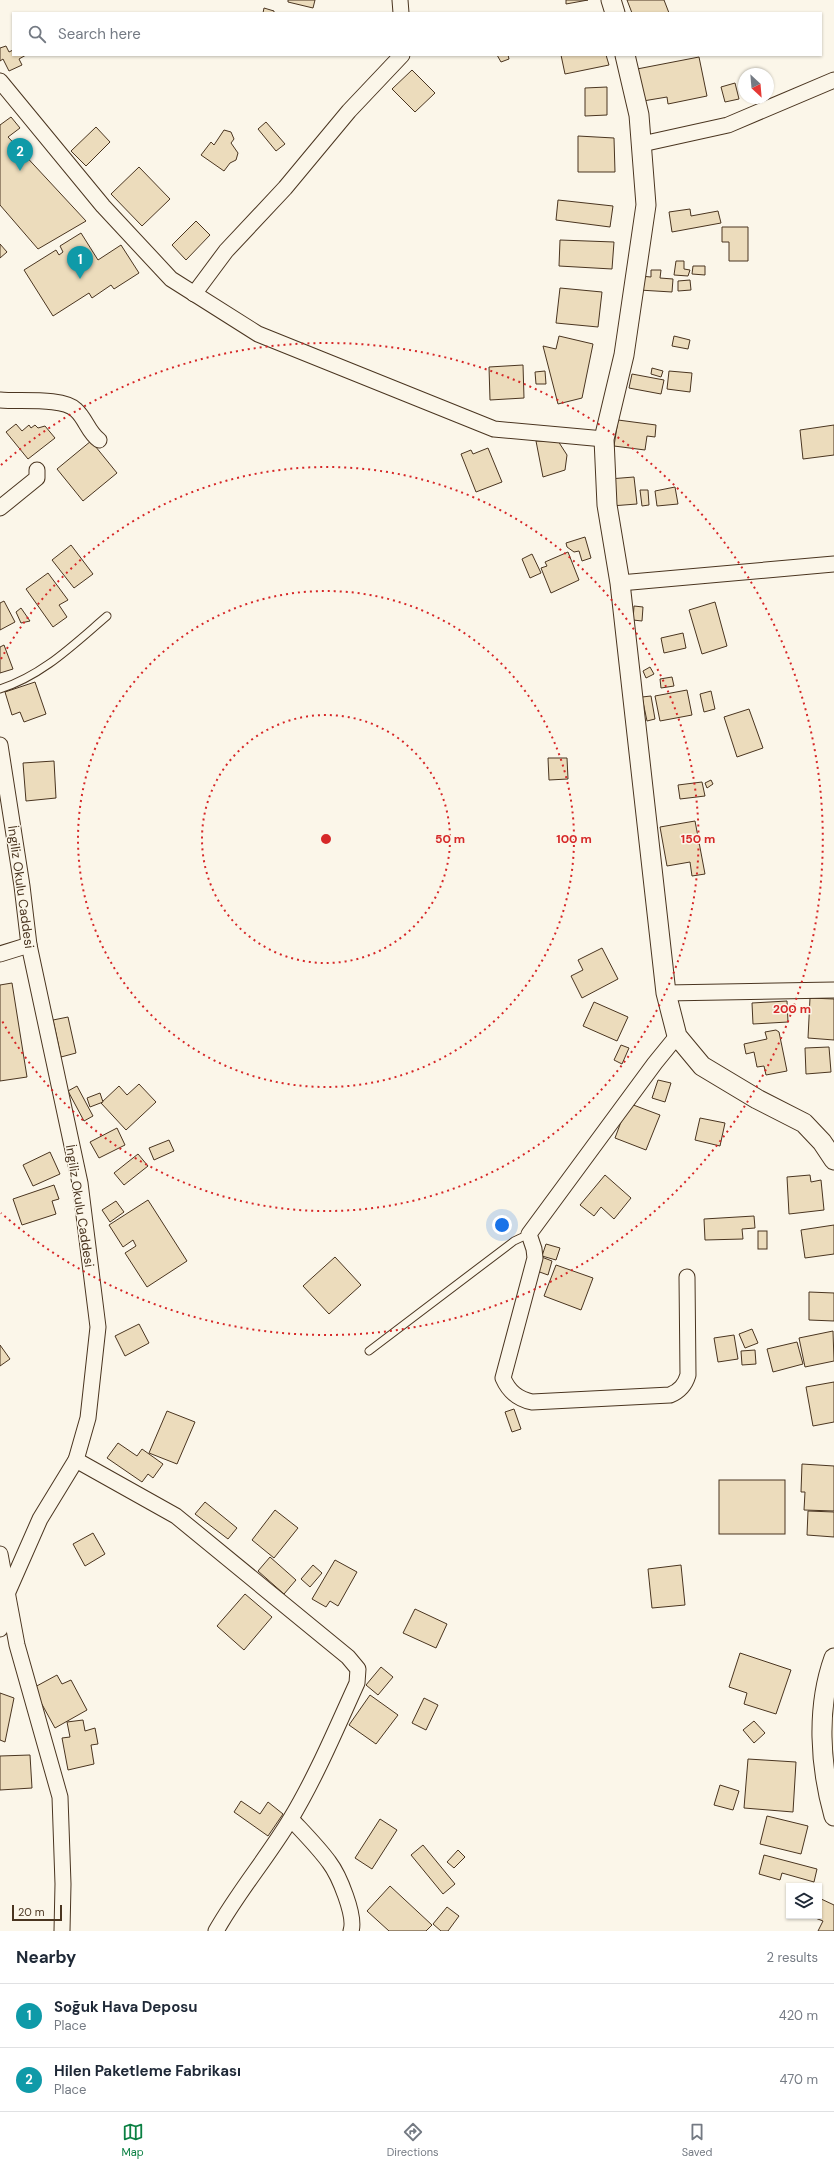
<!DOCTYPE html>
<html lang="en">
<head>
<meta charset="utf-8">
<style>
	:root { --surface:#fff; --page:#f6f6f7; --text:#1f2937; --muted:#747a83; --line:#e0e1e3; --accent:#0b8043 }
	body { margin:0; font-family:"DM Sans",sans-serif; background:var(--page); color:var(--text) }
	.controls { position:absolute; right:12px; bottom:12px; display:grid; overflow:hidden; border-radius:0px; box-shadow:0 1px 3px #0004 }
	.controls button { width:36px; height:36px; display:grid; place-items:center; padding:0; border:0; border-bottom:1px solid var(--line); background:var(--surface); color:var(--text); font:20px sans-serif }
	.compass { position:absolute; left:738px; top:68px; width:36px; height:36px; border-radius:50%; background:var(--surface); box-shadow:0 1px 3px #0004; rotate:154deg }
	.scale { position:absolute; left:12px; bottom:10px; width:50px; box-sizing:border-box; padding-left:4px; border:2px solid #4a3520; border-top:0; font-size:11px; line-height:14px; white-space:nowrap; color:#4a3520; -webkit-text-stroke:3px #fbf6e9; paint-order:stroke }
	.you { position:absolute; left:502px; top:1225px; width:14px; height:14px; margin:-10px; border:3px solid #fff; border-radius:50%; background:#1a73e8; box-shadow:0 0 0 6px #1a73e833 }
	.badge { display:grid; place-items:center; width:26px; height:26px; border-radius:50%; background:var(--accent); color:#fff; font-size:13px; font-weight:700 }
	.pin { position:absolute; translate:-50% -33px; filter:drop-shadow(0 1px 2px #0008) }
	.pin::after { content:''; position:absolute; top:21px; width:14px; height:12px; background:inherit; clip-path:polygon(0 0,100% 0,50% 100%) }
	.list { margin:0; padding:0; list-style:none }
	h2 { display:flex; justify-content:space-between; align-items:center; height:52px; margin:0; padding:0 16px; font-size:17px }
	h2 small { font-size:13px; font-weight:400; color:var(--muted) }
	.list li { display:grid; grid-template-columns:26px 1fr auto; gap:12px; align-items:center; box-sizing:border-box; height:64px; padding:0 16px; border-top:1px solid var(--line) }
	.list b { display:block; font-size:15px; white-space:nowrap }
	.list p { margin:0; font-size:13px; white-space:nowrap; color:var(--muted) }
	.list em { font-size:13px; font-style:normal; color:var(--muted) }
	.icon { flex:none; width:22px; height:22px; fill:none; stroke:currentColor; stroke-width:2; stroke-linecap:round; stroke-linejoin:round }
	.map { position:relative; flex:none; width:834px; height:1931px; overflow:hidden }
	.search { position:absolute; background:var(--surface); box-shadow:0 1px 3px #0004; left:12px; right:12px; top:12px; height:44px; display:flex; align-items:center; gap:10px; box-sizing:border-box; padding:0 14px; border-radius:0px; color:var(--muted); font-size:15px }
	.sheet { height:180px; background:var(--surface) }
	nav { display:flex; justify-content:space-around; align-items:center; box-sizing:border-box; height:56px; border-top:1px solid var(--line); background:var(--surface); font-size:11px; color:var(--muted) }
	nav a { display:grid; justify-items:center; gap:2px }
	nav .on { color:var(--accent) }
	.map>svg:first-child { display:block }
</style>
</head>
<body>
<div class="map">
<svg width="834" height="1931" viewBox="0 0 834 1931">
	<rect width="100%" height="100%" fill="#fbf6e9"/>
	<g fill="#ecdcbc" stroke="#4a3520">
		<path d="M288,0h27l-2,8 -25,-6z"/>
		<path d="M566,0h22l-22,4z"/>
		<path d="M627,0h37l5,13h-37z"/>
		<path d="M264,8l10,3v2h-11z"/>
		<path d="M6,46l3,6 4,-2v5h13l-7,4 3,6 -13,6 -6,-12 -3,2v-13z"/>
		<path d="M497,55h11l1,4 -8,3z"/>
		<path d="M561,55h45l3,10 -44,9z"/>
		<path d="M699,57l8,39 -39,8 -1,-7 -24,4 -6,-32z"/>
		<path d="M412,70l23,23 -20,19 -23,-23z"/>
		<path d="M735,83l4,16 -14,3 -4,-15z"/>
		<path d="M607,87v28l-22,1v-28z"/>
		<path d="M11,117l9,11 -12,9 78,84 -48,28 -38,-44v-80z"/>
		<path d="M266,122l19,22 -9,7 -18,-22z"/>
		<path d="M96,127l14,15 -24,24 -15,-15z"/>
		<path d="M224,130l7,2 3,7 -3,4 7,10 -2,7 -6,3 -6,8 -23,-16 10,-13 3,3z"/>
		<path d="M578,136l36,2 1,34h-37z"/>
		<path d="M139,167l31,32 -28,27 -31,-32z"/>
		<path d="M558,200l55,6 -3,21 -54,-7z"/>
		<path d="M690,209l1,7 27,-5 3,12 -49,9 -3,-20z"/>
		<path d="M196,221l14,14 -24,25 -14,-15z"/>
		<path d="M722,227h26v34h-19v-19h-7z"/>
		<path d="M81,233l17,27 23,-15 18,28 -25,16 -3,-4 -19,13 -3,-5 -36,23 -29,-46 32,-20 3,5 4,-3 -3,-6z"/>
		<path d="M560,240l54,2 -2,27 -53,-3z"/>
		<path d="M0,244l7,8 -7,6z"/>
		<path d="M676,261h8v8l6,1 -2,6 -14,-1z"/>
		<path d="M693,266h12v9l-13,-1z"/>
		<path d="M651,270h10l-1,8 13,1 -1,13 -33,-2 1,-14 11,1z"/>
		<path d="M690,280l1,10 -13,1v-10z"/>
		<path d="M560,288l42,4 -4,35 -42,-4z"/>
		<path d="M559,336l34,8 -11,54 -24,6 -15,-58 13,3z"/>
		<path d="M674,336l16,4 -2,9 -16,-3z"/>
		<path d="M523,365l1,33 -34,2 -1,-33z"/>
		<path d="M652,368l11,3 -2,6 -10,-3z"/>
		<path d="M545,371l1,13h-10l-1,-12z"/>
		<path d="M669,371l23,2 -2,19 -23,-3z"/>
		<path d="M632,374l32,6 -3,14 -32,-6z"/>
		<path d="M618,420l38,5 -1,12 -8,-1 -2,14 -31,-4z"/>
		<path d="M16,424l6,7 7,-6 2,3 4,-3 3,3 7,-2 10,12 -27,21 -22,-27z"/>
		<path d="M834,425v30l-31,4 -3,-29z"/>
		<path d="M91,441l26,32 -34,28 -26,-32z"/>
		<path d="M536,441h22l9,14 -2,15 -22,7z"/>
		<path d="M488,448l14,34 -26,10 -15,-38 10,-4 2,4z"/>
		<path d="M634,477l3,27 -26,2 -2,-27z"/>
		<path d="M675,487l3,17 -21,2 -2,-15z"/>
		<path d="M640,490h8l1,15 -7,1z"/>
		<path d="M585,537l6,21 -9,3 -3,-10 -5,1 -7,-5 -1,-4z"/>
		<path d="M71,545l22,29 -19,14 -22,-28z"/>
		<path d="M568,552l11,28 -28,13 -10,-25 6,-2 -2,-4z"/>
		<path d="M532,554l9,19 -11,5 -8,-19z"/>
		<path d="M48,573l20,27 -9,5 8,12 -14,10 -27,-38z"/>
		<path d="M4,601l11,21 -15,8v-27z"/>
		<path d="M715,602l12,44 -25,8 -13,-44z"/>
		<path d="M634,606l9,1 -1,14 -9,-1z"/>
		<path d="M21,608l9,13 -9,2 -5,-11z"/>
		<path d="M683,633l3,15 -22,5 -3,-15z"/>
		<path d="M4,645l9,24 -13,4v-26z"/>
		<path d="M650,667l4,7 -8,4 -3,-7z"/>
		<path d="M672,677l2,9 -13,2 -1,-9z"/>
		<path d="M35,682l11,32 -22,8 -4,-10 -8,3 -7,-23z"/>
		<path d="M687,690l5,25 -32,6 -5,-25z"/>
		<path d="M711,691l4,18 -11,3 -4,-18z"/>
		<path d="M651,696l4,23 -8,2 -5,-24z"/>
		<path d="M749,709l14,39 -26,9 -13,-40z"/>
		<path d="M548,758h19l1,21 -19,1z"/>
		<path d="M54,761l2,37 -30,3 -3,-38z"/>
		<path d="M711,780l2,4 -6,4 -2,-5z"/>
		<path d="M702,782l3,14 -25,3 -2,-14z"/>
		<path d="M695,821l10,53 -13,2 -2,-14 -23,4 -7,-39z"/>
		<path d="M602,948l16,31 -36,19 -11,-22 12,-6 -5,-10z"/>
		<path d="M12,983l15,94 -27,4v-96z"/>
		<path d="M810,998l24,1v41l-26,-2z"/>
		<path d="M787,1001l1,21 -35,2 -1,-21z"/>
		<path d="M594,1002l34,15 -11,24 -34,-15z"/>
		<path d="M68,1017l8,36 -15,4 -8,-37z"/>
		<path d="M776,1030l3,2 8,39 -21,4 -2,-9 -7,1 -3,-15 -8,2 -2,-10 23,-5 -2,-7z"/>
		<path d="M621,1045l8,3 -7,16 -8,-4z"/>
		<path d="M829,1047l2,25 -25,2 -1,-26z"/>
		<path d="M658,1080l13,3 -6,19 -13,-4z"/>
		<path d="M139,1084l17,18 -30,28 -25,-27 18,-17 8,9z"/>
		<path d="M77,1086l16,30 -9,5 -16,-30z"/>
		<path d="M100,1093l3,9 -13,5 -3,-9z"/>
		<path d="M628,1103l32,12 -14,35 -31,-12z"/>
		<path d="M700,1118l25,5 -5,23 -25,-6z"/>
		<path d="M117,1128l8,17 -26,13 -9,-16z"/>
		<path d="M169,1140l5,11 -20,9 -5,-12z"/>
		<path d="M50,1152l10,22 -27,12 -10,-21z"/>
		<path d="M138,1154l10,12 -24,19 -10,-12z"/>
		<path d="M605,1175l26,23 -17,21 -13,-12 -7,9 -14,-11z"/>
		<path d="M810,1175l1,7 10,-2 3,30 -35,4 -2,-37z"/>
		<path d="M54,1185l5,14 -7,2 4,13 -34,11 -9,-26z"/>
		<path d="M148,1200l39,61 -40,26 -22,-34 11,-7 -3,-6 -10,7 -14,-22z"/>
		<path d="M116,1201l8,11 -14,10 -8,-12z"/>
		<path d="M754,1216l1,12 -13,1 1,10 -38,1 -1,-21z"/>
		<path d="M834,1225v29l-29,4 -4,-28z"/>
		<rect x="758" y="1231" width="9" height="18"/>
		<path d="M546,1244l14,4 -4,12 -14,-4z"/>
		<path d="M539,1256l13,5 -4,14 -14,-5z"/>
		<path d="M335,1257l26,28 -32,29 -26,-28z"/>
		<path d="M556,1265l37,13 -12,32 -37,-14z"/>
		<path d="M809,1292l25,1v28l-25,-1z"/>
		<path d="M139,1324l10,19 -24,13 -10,-20z"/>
		<path d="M752,1329l6,14 -13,5 -6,-14z"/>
		<path d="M833,1331l1,30 -29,6 -6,-29z"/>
		<path d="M734,1335l4,24 -20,3 -4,-24z"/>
		<path d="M797,1342l6,22 -30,8 -6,-23z"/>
		<path d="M0,1345l10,14 -10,7z"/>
		<path d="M755,1350l1,14 -14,1 -1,-14z"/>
		<path d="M834,1382v40l-21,4 -7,-39z"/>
		<path d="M514,1409l7,20 -9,3 -7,-20z"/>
		<path d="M167,1411l28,11 -18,42 -28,-11z"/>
		<path d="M118,1443l19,13 5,-7 21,15 -10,14 -5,-4 -6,8 -35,-24z"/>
		<path d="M802,1464l32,2v45l-30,-1 1,-18h-4z"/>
		<rect x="719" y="1480" width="66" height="54"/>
		<path d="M205,1502l32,26 -9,11 -33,-25z"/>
		<path d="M275,1510l23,18 -24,30 -22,-18z"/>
		<path d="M808,1511l26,1v25l-27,-2z"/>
		<path d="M93,1533l12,21 -20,12 -12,-22z"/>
		<path d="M270,1557l26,23 -12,14 -26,-23z"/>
		<path d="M335,1560l22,12 -19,34 -8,-5 -4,6 -14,-8z"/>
		<path d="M313,1565l9,8 -12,14 -9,-8z"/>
		<path d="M681,1565l4,40 -33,3 -4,-39z"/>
		<path d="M245,1594l27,23 -28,33 -27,-24z"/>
		<path d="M415,1609l32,15 -11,24 -33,-15z"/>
		<path d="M740,1653l51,17 -15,44 -32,-10 3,-11 -18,-6z"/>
		<path d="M381,1667l12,10 -15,18 -12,-10z"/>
		<path d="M57,1675l5,9 9,-4 16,30 -32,18 -22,-40z"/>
		<path d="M0,1693l14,5 -9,44 -5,-2z"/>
		<path d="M370,1695l28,20 -22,29 -27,-19z"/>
		<path d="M424,1698l14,7 -12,25 -14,-7z"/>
		<path d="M83,1720l2,11 10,-3 3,16 -7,1 3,19 -26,6 -6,-32 8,-1 -3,-15z"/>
		<path d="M754,1721l11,12 -11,10 -11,-13z"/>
		<path d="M30,1755l2,33 -32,2v-34z"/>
		<path d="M748,1759l48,3 -3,50 -49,-4z"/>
		<path d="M720,1785l19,6 -6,19 -19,-5z"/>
		<path d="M241,1801l19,13 8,-12 15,12 -15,22 -34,-24z"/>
		<path d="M767,1816l41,10 -7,28 -41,-10z"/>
		<path d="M380,1819l17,11 -25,39 -17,-11z"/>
		<path d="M423,1845l32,39 -12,10 -32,-39z"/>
		<path d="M458,1850l7,7 -11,11 -7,-6z"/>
		<path d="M764,1855l53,14 -3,13 -32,-9 -2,7 -21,-6z"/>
		<path d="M390,1886l42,39 -6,6h-37l-22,-20z"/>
		<path d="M819,1898l15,7v26h-16l5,-10 -13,-5h9z"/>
		<path d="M447,1907l12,9 -11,15h-7l-8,-7z"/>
	</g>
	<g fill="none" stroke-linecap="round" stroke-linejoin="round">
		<g stroke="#4a3520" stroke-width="9">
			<g id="service">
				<path d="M0,689c43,-14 73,-44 107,-73"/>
				<path d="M369,1351l145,-110 15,-7"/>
			</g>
		</g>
		<g stroke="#4a3520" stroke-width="17">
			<g id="minor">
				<path d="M400,0l1,13"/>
				<path d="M0,81l103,125 68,73 87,55 236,95 110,10"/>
				<path d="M642,144l86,-19 106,-45"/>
				<path d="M194,294l32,-43 59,-63 64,-77 53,-56"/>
				<path d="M0,400c19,2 63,-3 76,10 10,9 12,22 23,30"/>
				<path d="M0,508l37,-30v-8"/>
				<path d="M620,583l214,-19"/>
				<path d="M0,745l22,141 7,59 51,238 18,144 -10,91 -12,42 -36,59 -33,75 -7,35"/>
				<path d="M0,954l29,-9"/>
				<path d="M666,993l168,-3"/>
				<path d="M677,1036l-22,27 -126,171 5,15 1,9 -32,120c6,14 15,21 29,24l138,-7c10,-4 15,-10 18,-20l-1,-98"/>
				<path d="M76,1460l100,56 172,141 10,12 -1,14c-21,46 -41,94 -67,137 -23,38 -52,72 -74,111"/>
				<path d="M0,1554l17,91 43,152 3,87 -1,47"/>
				<path d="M291,1819c13,14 27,28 38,43 10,13 27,54 22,69"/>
			</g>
		</g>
		<g stroke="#4a3520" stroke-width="21">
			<g id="tertiary">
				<path d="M611,0l4,13"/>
				<path d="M625,55l14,60 7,90 -22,150 -20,84 3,66 13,78 46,410 11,43 25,30 55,33 47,24 18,19 12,18"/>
				<path d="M834,1658c-18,50 -14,108 0,158"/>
			</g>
		</g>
		<use href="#service" stroke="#fbf6e9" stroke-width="7"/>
		<use href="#minor" stroke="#fbf6e9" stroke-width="15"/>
		<use href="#tertiary" stroke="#fbf6e9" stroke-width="19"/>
	</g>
	<g fill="none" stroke="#d62828" stroke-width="2" stroke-dasharray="2 4">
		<circle cx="326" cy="839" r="124"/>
		<circle cx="326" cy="839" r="248"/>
		<path d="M1 659A372 372 0 1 1 1 1019"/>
		<path d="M1 465A496 496 0 1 1 1 1213"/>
	</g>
	<g text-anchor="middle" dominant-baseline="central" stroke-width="3" stroke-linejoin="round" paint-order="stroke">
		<g font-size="13" fill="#4a3520" stroke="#fbf6e9">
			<text transform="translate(21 887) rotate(82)">İngiliz Okulu Caddesi</text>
			<text transform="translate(80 1206) rotate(81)">İngiliz Okulu Caddesi</text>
		</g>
	</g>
	<circle cx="326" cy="839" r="6" fill="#d62828" stroke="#fbf6e9" stroke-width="2"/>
	<g font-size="12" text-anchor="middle" font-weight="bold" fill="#d62828" stroke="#fbf6e9" stroke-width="3" stroke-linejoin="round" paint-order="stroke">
		<text x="450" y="843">50 m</text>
		<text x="574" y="843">100 m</text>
		<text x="698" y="843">150 m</text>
		<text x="792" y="1013">200 m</text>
	</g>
</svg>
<div class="controls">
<button><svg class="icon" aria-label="layers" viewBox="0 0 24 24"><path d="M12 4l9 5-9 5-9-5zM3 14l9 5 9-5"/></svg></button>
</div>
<svg class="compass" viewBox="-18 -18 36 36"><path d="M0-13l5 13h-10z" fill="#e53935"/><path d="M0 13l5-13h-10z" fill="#747a83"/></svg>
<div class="scale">20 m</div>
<div class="you"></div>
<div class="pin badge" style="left:80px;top:279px;background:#0f9aa8">1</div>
<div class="pin badge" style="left:20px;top:171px;background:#0f9aa8">2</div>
<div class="search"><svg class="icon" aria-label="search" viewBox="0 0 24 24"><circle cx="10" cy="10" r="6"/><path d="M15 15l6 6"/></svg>Search here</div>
</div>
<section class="sheet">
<h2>Nearby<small>2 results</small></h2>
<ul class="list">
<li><span class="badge" style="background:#0f9aa8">1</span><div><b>Soğuk Hava Deposu</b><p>Place</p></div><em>420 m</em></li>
<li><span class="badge" style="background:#0f9aa8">2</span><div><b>Hilen Paketleme Fabrikası</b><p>Place</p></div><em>470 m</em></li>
</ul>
</section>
<nav>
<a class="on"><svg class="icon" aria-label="map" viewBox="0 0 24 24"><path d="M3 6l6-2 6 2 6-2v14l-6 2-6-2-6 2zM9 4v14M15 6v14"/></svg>Map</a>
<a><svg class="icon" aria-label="directions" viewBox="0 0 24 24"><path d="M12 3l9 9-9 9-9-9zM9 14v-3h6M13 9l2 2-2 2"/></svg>Directions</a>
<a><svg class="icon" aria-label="saved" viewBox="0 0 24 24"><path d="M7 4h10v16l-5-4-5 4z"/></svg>Saved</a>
</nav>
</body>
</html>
